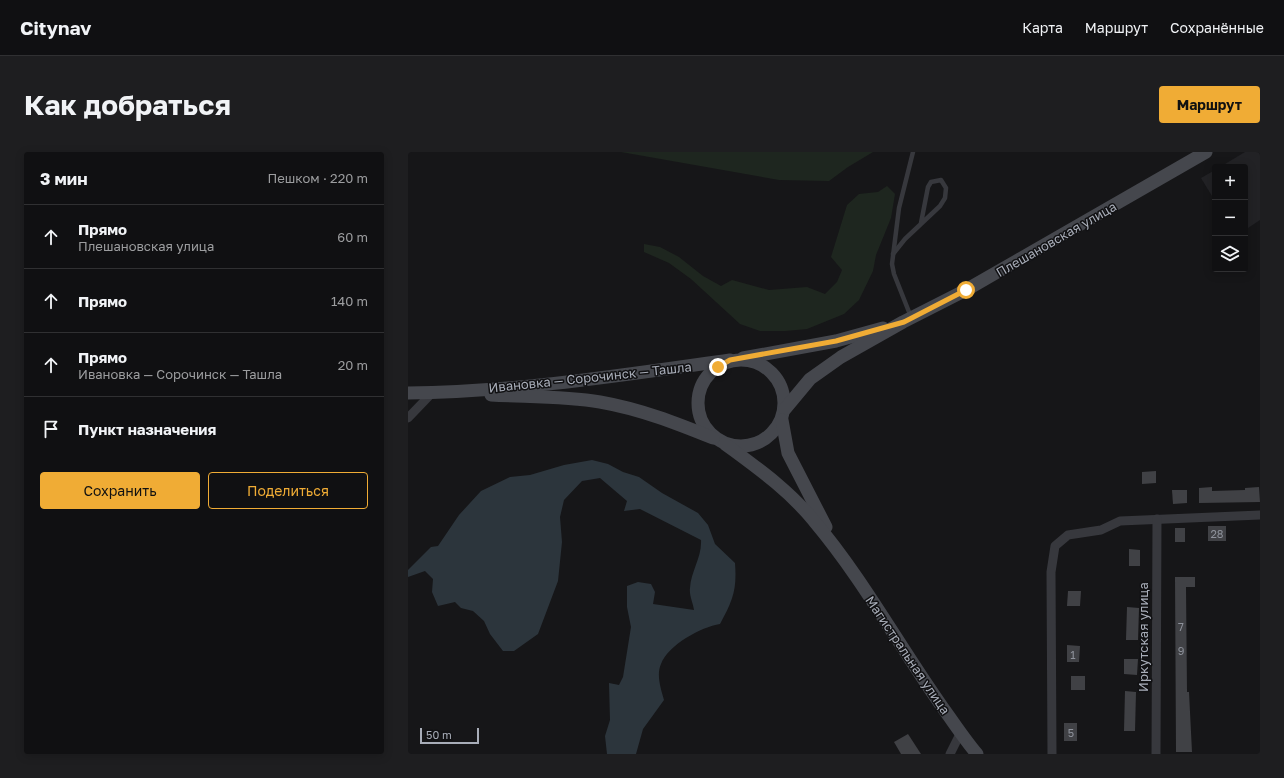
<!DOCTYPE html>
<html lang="ru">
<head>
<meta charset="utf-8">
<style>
	:root { --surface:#101012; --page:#1e1e20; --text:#f1f3f6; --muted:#9c9d9f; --line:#303032; --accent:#f0ac35 }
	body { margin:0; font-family:"Golos Text",sans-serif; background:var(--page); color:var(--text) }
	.controls { position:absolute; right:12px; top:12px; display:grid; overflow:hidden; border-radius:4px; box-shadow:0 2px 10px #0003 }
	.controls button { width:36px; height:36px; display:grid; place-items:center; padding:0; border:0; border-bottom:1px solid var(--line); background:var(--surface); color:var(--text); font:20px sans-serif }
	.scale { position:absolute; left:12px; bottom:10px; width:59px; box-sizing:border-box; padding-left:4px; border:2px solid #a8adb8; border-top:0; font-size:11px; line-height:14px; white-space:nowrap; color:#a8adb8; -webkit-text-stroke:3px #111113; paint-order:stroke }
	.stop { position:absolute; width:12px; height:12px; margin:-9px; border:3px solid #f0ac35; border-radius:50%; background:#fff }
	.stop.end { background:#f0ac35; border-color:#fff; box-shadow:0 1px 4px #0008 }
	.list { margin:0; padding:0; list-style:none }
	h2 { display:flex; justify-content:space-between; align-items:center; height:52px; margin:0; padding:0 16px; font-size:17px }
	h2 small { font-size:13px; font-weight:400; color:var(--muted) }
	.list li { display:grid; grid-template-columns:26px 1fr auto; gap:12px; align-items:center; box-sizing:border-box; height:64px; padding:0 16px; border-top:1px solid var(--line) }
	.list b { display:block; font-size:15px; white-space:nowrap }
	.list p { margin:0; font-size:13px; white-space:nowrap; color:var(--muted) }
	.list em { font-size:13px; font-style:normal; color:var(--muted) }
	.actions { display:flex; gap:8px; padding:12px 16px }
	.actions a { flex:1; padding:9px 0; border:1px solid var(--accent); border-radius:4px; text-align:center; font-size:14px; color:var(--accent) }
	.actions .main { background:var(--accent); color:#111 }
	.icon { flex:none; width:22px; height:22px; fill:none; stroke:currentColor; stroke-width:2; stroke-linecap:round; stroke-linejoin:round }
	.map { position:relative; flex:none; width:852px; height:602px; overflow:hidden; border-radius:4px }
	header { display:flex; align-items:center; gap:24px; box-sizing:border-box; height:56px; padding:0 20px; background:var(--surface); border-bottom:1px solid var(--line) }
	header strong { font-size:19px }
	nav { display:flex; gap:22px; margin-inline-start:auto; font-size:14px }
	.intro { display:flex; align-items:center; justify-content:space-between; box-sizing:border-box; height:96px; padding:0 24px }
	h1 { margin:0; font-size:28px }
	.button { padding:10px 18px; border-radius:4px; background:var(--accent); color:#111; font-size:14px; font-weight:700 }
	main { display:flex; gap:24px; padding:0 24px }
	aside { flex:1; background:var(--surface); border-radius:4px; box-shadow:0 2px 10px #0003 }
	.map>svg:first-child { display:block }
</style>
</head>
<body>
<header>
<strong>Citynav</strong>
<nav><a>Карта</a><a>Маршрут</a><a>Сохранённые</a></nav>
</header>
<div class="intro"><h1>Как добраться</h1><a class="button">Маршрут</a></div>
<main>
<aside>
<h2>3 мин<small>Пешком · 220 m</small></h2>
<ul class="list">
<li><svg class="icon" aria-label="ahead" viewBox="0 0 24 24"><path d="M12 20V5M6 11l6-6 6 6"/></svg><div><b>Прямо</b><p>Плешановская улица</p></div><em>60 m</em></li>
<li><svg class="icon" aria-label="ahead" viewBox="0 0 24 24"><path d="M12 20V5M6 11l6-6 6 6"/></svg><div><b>Прямо</b></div><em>140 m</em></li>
<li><svg class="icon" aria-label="ahead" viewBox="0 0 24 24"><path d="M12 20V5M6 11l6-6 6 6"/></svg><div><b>Прямо</b><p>Ивановка — Сорочинск — Ташла</p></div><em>20 m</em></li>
<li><svg class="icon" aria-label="arrive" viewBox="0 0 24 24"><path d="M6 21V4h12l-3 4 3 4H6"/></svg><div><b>Пункт назначения</b></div></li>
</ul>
<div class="actions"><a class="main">Сохранить</a><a>Поделиться</a></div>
</aside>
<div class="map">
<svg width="852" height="602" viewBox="0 0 852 602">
	<rect width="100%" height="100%" fill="#161618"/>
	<g fill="#222225">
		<path d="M837,0h15v68l-15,10v-63h-25z"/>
		<path d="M807,18v31l-14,-23z"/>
	</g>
	<g fill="#1e261f">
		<path d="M213,0h252l-25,15 -19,14 -50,-1z"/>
		<path d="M479,34l8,8 -4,24 -15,37 -3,16 -14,29 -15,14 -37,15 -22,2h-25l-20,-7 -49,-45 -22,-16 -25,-11v-8l16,3 19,10 24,19 18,10 11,-6 37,10 38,-3 18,7 12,-12 5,-12 -11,-13 16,-52 12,-11 19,-2z"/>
	</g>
	<path fill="#2c353c" d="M184,308l16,4 15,8 16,5 23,16 36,20 10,12 7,19 20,19c2,27 -2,37 -15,61 -19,3 -52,21 -59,40 -5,11 0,25 3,36l-21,29 -7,25h-29l-2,-18 5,-16 -1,-37 10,2 4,-8 8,-50 -4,-20v-21l11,-4 13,2 4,8 -2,12 41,6c-1,-7 -5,-15 -4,-22 1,-17 12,-31 11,-48l-61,-31 -16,2 3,-10 -27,-23 -18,3 -18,19 -4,17 2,25 -4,39 -20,53 -24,17h-11l-13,-17 -6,-13 -11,-10 -12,-3 -6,-6 -17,4 -6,-14 1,-13 -8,-8 -17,6v-7l23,-23 7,-1 21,-31 22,-24 29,-14 20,-2 34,-10z"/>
	<g fill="#404145">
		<path d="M748,319v12l-14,1v-12z"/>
		<path d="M804,335v4l33,-1v-2l14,-1 1,15 -61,1v-15z"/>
		<path d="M764,338h15v13l-14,1z"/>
		<rect x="800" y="374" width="18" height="15"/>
		<rect x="767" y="376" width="10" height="14"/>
		<path d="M721,397l11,1v16h-11z"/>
		<path d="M767,425h20v10h-9l1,105h2l3,60h-16z"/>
		<path d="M660,439h13l-1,15h-13z"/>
		<path d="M719,455l12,1 -1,32h-12z"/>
		<path d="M659,493l13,1 -1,16h-12z"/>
		<path d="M716,507h14l-1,16 -13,-1z"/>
		<rect x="663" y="524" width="14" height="14"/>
		<path d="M717,539l11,1 -1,39h-11z"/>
		<rect x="656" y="571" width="13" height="18"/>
		<path d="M500,582l13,20h-20l-7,-12z"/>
	</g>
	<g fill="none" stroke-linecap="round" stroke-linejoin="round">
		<g stroke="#37383d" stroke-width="4.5">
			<path d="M485,102l12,-15 35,-33 5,-8 1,-10 -5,-8 -10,2 -3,5 -7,36"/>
			<path d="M503,165l-17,-43 -2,-10 7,-56 14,-56"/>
		</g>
		<g stroke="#37383d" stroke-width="9">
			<path d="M0,266l24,-25"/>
			<path d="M542,602l11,-22"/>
			<path d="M644,602l-1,-182 4,-26 13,-11 33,-5 19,-9 140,-6"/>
			<path d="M748,602l1,-235"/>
		</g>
		<g stroke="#45474d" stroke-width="13">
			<path d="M335,206l93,-17 47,-13"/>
			<circle cx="333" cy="251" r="43"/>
			<path d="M0,241c107,-1 215,-18 322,-33"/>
			<path d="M83,243c36,2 74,1 109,7 40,7 76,21 113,36"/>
			<path d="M377,257l25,-30 31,-22 62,-35 63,-32 240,-138"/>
			<path d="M374,268l6,33 38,74"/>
			<path d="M317,292c31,23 64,46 89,77 49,58 85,125 129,187 11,15 22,32 34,46"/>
		</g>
	</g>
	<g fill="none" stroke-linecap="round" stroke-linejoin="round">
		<path stroke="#f0ac35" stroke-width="5" d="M310,215l12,-7 106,-19 68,-19 62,-32"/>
	</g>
	<g text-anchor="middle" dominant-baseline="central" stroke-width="3" stroke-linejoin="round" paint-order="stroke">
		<g font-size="11" fill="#8e929b">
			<text x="809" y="381">28</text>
			<text x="773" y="474">7</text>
			<text x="773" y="498">9</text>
			<text x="665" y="502">1</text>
			<text x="663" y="580">5</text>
		</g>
		<g font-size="13" fill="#a8adb8" stroke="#111113">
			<text transform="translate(648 87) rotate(-30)">Плешановская улица</text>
			<text transform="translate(182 225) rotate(-6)">Ивановка — Сорочинск — Ташла</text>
			<text transform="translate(735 485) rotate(-90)">Иркутская улица</text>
			<text transform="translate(500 503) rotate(56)">Магистральная улица</text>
		</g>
	</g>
</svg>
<div class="controls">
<button>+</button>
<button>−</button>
<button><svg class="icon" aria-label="layers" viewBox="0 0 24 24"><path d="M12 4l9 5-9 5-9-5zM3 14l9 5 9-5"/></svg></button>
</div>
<div class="scale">50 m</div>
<div class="stop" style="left:558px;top:138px"></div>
<div class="stop end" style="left:310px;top:215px"></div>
</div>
</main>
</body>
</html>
